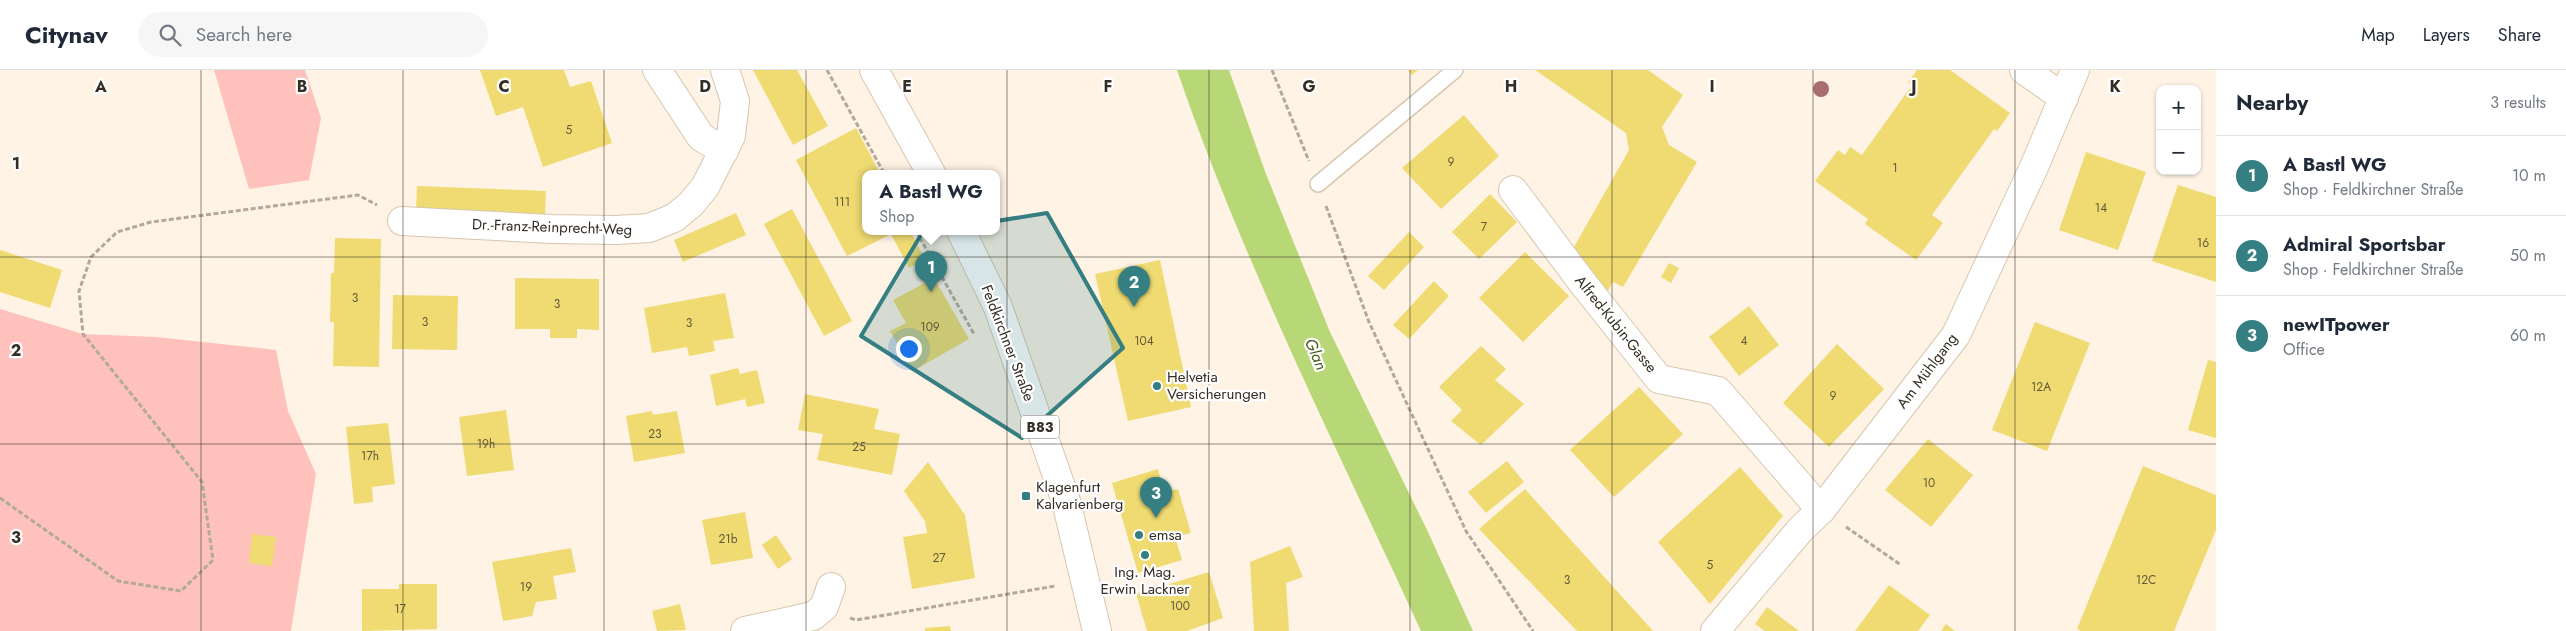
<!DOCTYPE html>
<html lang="en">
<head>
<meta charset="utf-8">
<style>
	:root { --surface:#fff; --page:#f6f6f7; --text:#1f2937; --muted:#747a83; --line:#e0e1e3; --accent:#357e81 }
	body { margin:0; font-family:Jost,sans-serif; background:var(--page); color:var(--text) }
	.controls { position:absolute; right:15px; top:15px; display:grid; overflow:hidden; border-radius:10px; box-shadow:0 1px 4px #0004 }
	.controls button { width:45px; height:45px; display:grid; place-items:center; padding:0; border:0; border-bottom:1px solid var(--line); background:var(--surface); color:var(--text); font:25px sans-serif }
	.you { position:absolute; left:908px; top:278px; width:18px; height:18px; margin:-12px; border:4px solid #fff; border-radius:50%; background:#1a73e8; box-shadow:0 0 0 8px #1a73e833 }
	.badge { display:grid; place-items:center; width:32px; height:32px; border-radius:50%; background:var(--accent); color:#fff; font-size:16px; font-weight:700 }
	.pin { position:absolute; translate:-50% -41px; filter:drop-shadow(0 1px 2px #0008) }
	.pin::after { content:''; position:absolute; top:26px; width:18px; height:15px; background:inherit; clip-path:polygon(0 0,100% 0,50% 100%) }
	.popup { position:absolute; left:862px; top:100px; width:138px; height:65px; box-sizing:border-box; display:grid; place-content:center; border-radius:10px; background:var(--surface); filter:drop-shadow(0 1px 4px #0005); font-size:16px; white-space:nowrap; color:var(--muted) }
	.popup b { font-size:19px; color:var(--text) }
	.popup::after { content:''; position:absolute; left:50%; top:100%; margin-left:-10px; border:10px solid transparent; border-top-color:var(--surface) }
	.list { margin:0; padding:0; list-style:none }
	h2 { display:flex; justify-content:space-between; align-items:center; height:65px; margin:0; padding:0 20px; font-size:21px }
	h2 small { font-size:16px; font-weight:400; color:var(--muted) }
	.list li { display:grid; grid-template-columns:32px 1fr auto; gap:15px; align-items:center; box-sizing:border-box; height:80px; padding:0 20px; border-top:1px solid var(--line) }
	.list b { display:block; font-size:19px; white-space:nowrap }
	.list p { margin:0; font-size:16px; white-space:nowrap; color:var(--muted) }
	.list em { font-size:16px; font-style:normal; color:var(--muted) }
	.icon { flex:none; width:28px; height:28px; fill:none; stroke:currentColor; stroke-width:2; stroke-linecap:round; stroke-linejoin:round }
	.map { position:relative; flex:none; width:2216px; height:561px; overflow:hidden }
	header { display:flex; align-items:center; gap:30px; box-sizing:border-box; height:70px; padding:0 25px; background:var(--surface); border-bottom:1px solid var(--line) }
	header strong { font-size:24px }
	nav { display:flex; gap:28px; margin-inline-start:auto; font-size:18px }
	.search { width:350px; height:45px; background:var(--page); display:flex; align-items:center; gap:12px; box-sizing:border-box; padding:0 18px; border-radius:28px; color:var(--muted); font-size:19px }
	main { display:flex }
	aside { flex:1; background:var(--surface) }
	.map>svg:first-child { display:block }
</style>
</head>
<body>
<header>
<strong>Citynav</strong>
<div class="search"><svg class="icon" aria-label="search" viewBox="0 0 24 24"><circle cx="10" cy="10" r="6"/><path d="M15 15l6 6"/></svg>Search here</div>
<nav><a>Map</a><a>Layers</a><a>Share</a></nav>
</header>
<main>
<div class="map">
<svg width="2216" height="561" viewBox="0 0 2216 561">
	<rect width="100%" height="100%" fill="#fef3e5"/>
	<g fill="#fec1bc">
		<path d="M214,0h91l16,48 -12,62 -60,9z"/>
		<path d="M0,239l83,25 73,3 120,13 12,61 28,63 -25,157h-291z"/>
	</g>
	<path fill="#b8d777" d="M1177,0h52l37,104 64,158 98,200 45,99h-52c-85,-185 -178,-369 -244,-561z"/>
	<g fill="#efdb72">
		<path d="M480,0h84l6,17 21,-6 21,62 -69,24 -20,-60 -27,9z"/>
		<path d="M753,0h44l31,56 -35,19z"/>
		<path d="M1408,0h10l-6,5z"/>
		<path d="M1535,0h113l35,25 -21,32 7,18 28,17 -74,125 -10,-5 -6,10 -37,-38 59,-104 -3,-17z"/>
		<path d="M1917,0h33l60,43 -13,18 -3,-2 -62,86 11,8 -27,37 -51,-36 3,-5 -53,-38 23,-31 7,5 5,-8 12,8 50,-70 -4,-3z"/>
		<path d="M1464,45l35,41 -58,53 -39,-41z"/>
		<path d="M856,58l24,45h-14v58h44l15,28 -16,9 -18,-34 -44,22 -51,-96z"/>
		<path d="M2086,82l60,20 -28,78 -59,-20z"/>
		<path d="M2178,115l38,12v85l-64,-21z"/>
		<path d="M417,116l129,5 -1,24 -129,-5z"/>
		<path d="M1490,124l27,28 -38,37 -27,-27z"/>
		<path d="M792,139l60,112 -28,15 -60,-112z"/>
		<path d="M736,143l10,22 -63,27 -9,-22z"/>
		<path d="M1409,162l15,15 -40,43 -16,-14z"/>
		<path d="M335,168l46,1 -2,128 -46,-1 1,-44h-4l1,-49h3z"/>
		<path d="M0,180l62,20 -12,38 -50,-16z"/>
		<path d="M1525,182l44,44 -46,46 -44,-44z"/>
		<path d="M1160,190l31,147 -63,14 -33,-147z"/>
		<path d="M1669,193l10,5 -8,15 -10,-6z"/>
		<path d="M515,208l84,1v51l-22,-1v9h-27v-9h-35z"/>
		<path d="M934,208l35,61 -56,32 -23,-40 16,-8 -13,-23z"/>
		<path d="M1434,211l15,15 -40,43 -16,-14z"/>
		<path d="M725,223l9,45 -21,3 2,10 -26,5 -2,-9 -35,6 -8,-45z"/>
		<path d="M393,225l65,1 -1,54 -65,-1z"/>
		<path d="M1749,236l30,39 -40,31 -30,-39z"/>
		<path d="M2035,252l55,21 -43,108 -55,-21z"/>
		<path d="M1837,274l47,45 -55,58 -46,-44z"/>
		<path d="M1481,276l25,23 -11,11 29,24 -43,41 -30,-24 11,-11 -23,-23z"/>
		<path d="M2208,290l8,2v76l-28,-8z"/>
		<path d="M738,298l2,6 17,-4 8,33 -18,4 -2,-8 -29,7 -6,-31z"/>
		<path d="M1639,317l44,47 -69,63 -44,-47z"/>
		<path d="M805,324l74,15 -5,20 26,5 -8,41 -75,-15 6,-26 -25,-4z"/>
		<path d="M506,340l8,60 -47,6 -8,-59z"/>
		<path d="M652,341l1,4 24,-4 8,42 -51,9 -8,-46z"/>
		<path d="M388,353l7,61 -23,3 1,15 -19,2 -8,-77z"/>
		<path d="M1928,369l45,36 -42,52 -46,-37z"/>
		<path d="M1507,391l17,21 -38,31 -18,-21z"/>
		<path d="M928,392l37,53 10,63 -63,11 -9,-52 24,-4 -2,-12 -21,-30z"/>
		<path d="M2143,396l73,29v35l-42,101h-93l-4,-2z"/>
		<path d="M1740,397l43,49 -73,88 -52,-62z"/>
		<path d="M1158,399l6,23 14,-3 13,44 -16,4 7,23 -44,13 -26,-90z"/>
		<path d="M1525,419l128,142h-76l-98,-102z"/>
		<path d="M745,442l8,46 -42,7 -9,-45z"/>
		<path d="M252,464l24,3 -4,29 -23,-3z"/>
		<path d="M776,465l16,24 -14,10 -16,-24z"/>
		<path d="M1290,476l13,31 -17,6 3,48h-35l-4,-69z"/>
		<path d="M571,478l5,24 -23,4 4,23 -21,3 -4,14 -29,5 -11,-59z"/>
		<path d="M1209,502l14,46 -36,13h-40l-11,-37z"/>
		<path d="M399,514h38v45l-75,2v-42h37z"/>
		<path d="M1889,515l41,30 -12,16h-63z"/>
		<path d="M680,534l6,26 -29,1 -5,-20z"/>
		<path d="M1767,537l32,24h-34l-10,-7z"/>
		<path d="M1946,554l9,7h-14z"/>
		<path d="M950,556l1,5h-26v-3z"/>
	</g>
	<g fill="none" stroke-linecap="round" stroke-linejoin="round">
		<g stroke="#d8c6ae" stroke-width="18">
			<path id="lane" d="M1318,114l137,-114"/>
		</g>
		<g stroke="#d8c6ae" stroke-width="30">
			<g id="street">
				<path d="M657,0l44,67 23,14"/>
				<path d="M2024,0l40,28"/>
				<path d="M1513,120l69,92 77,97 59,12 103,119"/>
				<path d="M402,151l150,8 64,1 33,-2 25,-10 17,-14 14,-17 26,-51 4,-35 -10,-31"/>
				<path d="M745,561l68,-15 11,-9 7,-20"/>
				<path d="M1715,561l85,-101 21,-20 135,-175 78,-168 41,-97"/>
			</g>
		</g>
		<g stroke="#d8c6ae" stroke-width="30">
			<g id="primary">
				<path d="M874,0l57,103"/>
				<path d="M961,161l37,76 68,194 31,130"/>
			</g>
		</g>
		<g stroke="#b2a89c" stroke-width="3" stroke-dasharray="5 2.5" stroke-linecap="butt">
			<path d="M827,0l57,103"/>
			<path d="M1272,0l37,91"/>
			<path d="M1326,136l43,116 97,209 67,100"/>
			<path d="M916,161l58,103"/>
			<path d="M0,428l118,83 63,10 32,-31 -11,-78 -119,-148 -4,-43 12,-34 26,-25 34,-10 207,-27 19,10"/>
			<path d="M1846,457l55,38"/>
			<path d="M850,548l6,2 199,-34"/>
		</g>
		<use href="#lane" stroke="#fff" stroke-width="15"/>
		<use href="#street" stroke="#fff" stroke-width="28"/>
		<use href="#primary" stroke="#fff" stroke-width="28"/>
	</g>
	<circle fill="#a86d6e" cx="1821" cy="19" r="8"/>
	<path fill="#357e81" fill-opacity="0.2" stroke="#357e81" stroke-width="4" stroke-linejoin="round" d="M1047,143l76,135 -101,90 -161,-102 61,-103z"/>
	<path fill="none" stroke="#342d24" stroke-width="1" stroke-opacity="0.55" d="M201,0v561M403,0v561M604,0v561M806,0v561M1007,0v561M1209,0v561M1410,0v561M1612,0v561M1813,0v561M2015,0v561M0,187h2216M0,374h2216"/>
	<g fill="#357e81" stroke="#fff" stroke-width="2">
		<circle cx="1157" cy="316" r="5"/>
		<rect x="1021" y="421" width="10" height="10" rx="2.5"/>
		<circle cx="1139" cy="465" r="5"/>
		<circle cx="1145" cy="485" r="5"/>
	</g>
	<g text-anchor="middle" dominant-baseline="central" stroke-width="4.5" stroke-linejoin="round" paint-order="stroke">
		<g font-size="12" fill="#635838">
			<text x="569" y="60">5</text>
			<text x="1451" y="92">9</text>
			<text x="1895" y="98">1</text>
			<text x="842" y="132">111</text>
			<text x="2101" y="138">14</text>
			<text x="1484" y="157">7</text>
			<text x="2203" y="173">16</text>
			<text x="355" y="228">3</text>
			<text x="557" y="234">3</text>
			<text x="425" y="252">3</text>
			<text x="689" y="253">3</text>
			<text x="930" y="257">109</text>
			<text x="1144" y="271">104</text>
			<text x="1744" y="271">4</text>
			<text x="2041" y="317">12A</text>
			<text x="1833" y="326">9</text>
			<text x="655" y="364">23</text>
			<text x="486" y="374">19h</text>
			<text x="859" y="377">25</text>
			<text x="370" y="386">17h</text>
			<text x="1929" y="413">10</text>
			<text x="728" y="469">21b</text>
			<text x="939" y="488">27</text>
			<text x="1710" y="495">5</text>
			<text x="1567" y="510">3</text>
			<text x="2146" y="510">12C</text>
			<text x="526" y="517">19</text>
			<text x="1180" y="536">100</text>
			<text x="400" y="539">17</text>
		</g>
		<rect fill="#fff" stroke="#716c66" stroke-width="1" x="1021" y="345.5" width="38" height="23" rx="4"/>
		<g font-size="14" font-weight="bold" fill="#342d24">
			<text x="1040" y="357">B83</text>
		</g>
		<g font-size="15" fill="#342d24" stroke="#fff">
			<text transform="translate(552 157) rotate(2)">Dr.-Franz-Reinprecht-Weg</text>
			<text transform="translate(1616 254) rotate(51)">Alfred-Kubin-Gasse</text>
			<text transform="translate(1008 273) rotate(69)">Feldkirchner Straße</text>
			<text transform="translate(1927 301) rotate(-53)">Am Mühlgang</text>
		</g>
		<g font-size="15" fill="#342d24" stroke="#fff" text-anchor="start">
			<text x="1167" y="307">Helvetia<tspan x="1167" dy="17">Versicherungen</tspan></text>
			<text x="1036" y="417">Klagenfurt<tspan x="1036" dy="17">Kalvarienberg</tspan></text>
			<text x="1149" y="465">emsa</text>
			<text x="1145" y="502" text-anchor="middle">Ing. Mag.<tspan x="1145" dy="17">Erwin Lackner</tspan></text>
		</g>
		<g font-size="16" font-style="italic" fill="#455814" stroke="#fff">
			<text transform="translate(1316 284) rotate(67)">Glan</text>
		</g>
	</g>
	<g font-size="16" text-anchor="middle" font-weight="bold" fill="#342d24" stroke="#fff" stroke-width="4.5" stroke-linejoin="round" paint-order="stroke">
		<text x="101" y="22">A</text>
		<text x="302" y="22">B</text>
		<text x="504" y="22">C</text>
		<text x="705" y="22">D</text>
		<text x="907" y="22">E</text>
		<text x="1108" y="22">F</text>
		<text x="1309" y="22">G</text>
		<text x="1511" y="22">H</text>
		<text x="1712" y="22">I</text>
		<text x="1914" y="22">J</text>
		<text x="2115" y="22">K</text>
		<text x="16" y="99">1</text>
		<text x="16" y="286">2</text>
		<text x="16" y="473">3</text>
	</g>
</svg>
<div class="controls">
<button>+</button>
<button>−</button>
</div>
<div class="you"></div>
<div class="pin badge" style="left:931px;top:222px">1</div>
<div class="popup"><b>A Bastl WG</b>Shop</div>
<div class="pin badge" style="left:1134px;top:237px">2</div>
<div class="pin badge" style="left:1156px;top:448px">3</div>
</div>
<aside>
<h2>Nearby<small>3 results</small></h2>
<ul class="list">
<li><span class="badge">1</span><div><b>A Bastl WG</b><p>Shop · Feldkirchner Straße</p></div><em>10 m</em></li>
<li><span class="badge">2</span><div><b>Admiral Sportsbar</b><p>Shop · Feldkirchner Straße</p></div><em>50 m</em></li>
<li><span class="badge">3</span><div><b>newITpower</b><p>Office</p></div><em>60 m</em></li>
</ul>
</aside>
</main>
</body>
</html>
